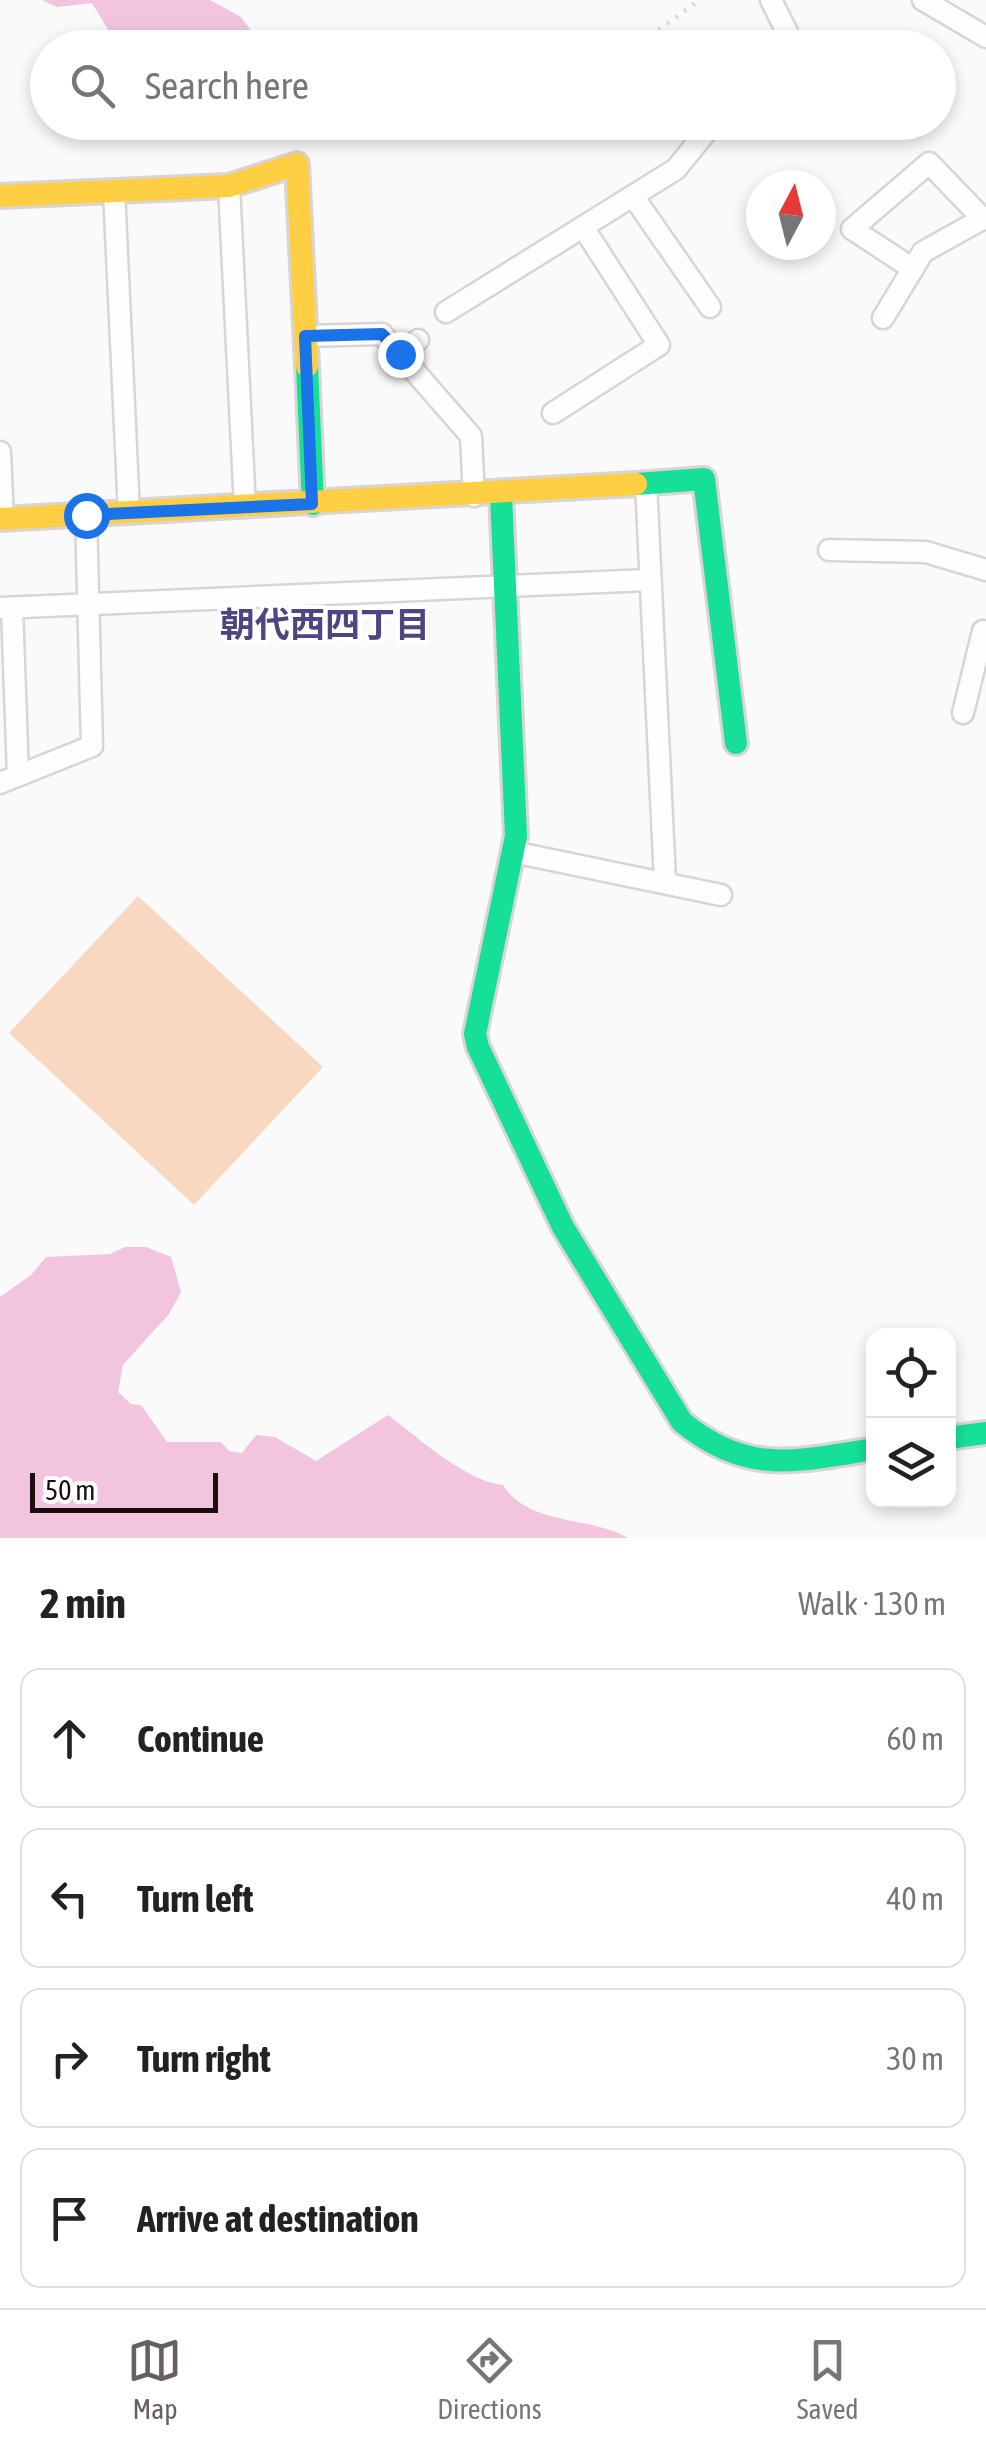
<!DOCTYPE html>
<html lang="en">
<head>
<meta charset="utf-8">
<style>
	:root { --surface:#fff; --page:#f6f6f6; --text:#222; --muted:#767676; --line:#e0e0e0; --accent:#686060 }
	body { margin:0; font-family:"Asap Condensed","Noto Sans JP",sans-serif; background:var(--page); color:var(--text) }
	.controls { position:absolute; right:30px; bottom:30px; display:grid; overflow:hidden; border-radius:20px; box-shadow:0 5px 15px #0003 }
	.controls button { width:90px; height:90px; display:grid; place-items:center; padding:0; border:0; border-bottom:2px solid var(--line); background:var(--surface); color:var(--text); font:50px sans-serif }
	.compass { position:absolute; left:746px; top:170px; width:90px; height:90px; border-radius:50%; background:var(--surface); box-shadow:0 5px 15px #0003; rotate:7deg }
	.scale { position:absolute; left:30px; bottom:25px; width:188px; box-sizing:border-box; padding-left:10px; border:5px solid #1a0d0d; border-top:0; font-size:28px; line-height:35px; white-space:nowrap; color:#1a0d0d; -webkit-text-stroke:8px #fff; paint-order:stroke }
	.stop { position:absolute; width:30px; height:30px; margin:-22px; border:8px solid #1a73e8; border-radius:50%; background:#fff }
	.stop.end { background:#1a73e8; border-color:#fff; box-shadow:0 2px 10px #0008 }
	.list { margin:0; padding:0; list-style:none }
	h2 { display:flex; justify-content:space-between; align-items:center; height:130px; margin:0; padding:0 40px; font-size:42px }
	h2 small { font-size:32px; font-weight:400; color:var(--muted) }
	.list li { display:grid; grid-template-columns:65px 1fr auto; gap:30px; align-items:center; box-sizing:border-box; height:140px; margin:0 20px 20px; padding:0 20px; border:2px solid var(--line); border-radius:20px }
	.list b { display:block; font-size:38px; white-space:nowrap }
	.list em { font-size:32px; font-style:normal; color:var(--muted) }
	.icon { flex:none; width:55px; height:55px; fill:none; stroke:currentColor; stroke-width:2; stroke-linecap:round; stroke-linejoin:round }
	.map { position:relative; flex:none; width:986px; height:1538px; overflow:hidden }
	.search { position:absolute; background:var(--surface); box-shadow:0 5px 15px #0003; left:30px; right:30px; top:30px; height:110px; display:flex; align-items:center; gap:25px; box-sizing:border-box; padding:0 35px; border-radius:55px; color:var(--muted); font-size:38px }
	.sheet { height:770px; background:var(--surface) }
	nav { display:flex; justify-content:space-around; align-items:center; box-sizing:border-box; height:140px; border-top:2px solid var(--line); background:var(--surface); font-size:28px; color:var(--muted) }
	nav a { display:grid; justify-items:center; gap:5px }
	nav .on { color:var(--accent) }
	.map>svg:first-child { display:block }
</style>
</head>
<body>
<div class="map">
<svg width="986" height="1538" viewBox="0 0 986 1538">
	<rect width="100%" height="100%" fill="#fafafa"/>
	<path fill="#f8d8c0" d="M138,896l185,171 -129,138 -185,-172z"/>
	<g fill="#f2c4de">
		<path d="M42,0h168l31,17 22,30h-139l-8,-4 -24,-40 -35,4z"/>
		<path d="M125,1247h21l25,10 10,35 -12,22 -46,51 -5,27 13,12 10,1 26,37h54l8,9 13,2 14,-18 19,2 41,24 72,-46c29,22 79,67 115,70 27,42 86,30 125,53h-628v-241l31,-22 15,-18 64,-3z"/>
	</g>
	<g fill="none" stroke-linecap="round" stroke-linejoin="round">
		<g stroke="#dbd4d4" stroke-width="25">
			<g id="street">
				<path d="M771,0l16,32 -12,16"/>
				<path d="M923,0l63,37"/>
				<path d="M229,186l16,321"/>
				<path d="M114,190l15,323"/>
				<path d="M633,196l77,111"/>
				<path d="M913,269l-61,-40 77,-66 54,56"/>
				<path d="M446,312l230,-143 38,-47"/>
				<path d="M883,318l40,-66 63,-35"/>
				<path d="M305,336l77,-2 89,102 3,60"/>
				<path d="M400,354l18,-14"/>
				<path d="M553,413l106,-68 -76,-118"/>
				<path d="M0,452l3,67"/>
				<path d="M646,483l19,398"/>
				<path d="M829,550l97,2 60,18"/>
				<path d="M0,608l648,-28"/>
				<path d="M12,608l6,167"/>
				<path d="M963,713l20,-82"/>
				<path d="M0,783l92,-37 -6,-231"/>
				<path d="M513,852l208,43"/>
			</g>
		</g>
		<g stroke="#dbd4d4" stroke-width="28">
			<g id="fast">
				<path d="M307,366l6,138"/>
				<path d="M636,484l68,-5 32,264"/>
				<path d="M501,495l15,341 -41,198 3,13 85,180 119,195c66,54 114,39 192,27"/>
				<path d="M948,1438l38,-5"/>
			</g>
		</g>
		<g stroke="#dbd4d4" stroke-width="28">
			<g id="slow">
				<path d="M0,196l229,-10 68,-22 10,202"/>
				<path d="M0,519l636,-35"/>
			</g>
		</g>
		<path stroke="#dadada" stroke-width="5" stroke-dasharray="2.5 8" stroke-linecap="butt" d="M633,48l67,-48"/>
		<use href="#street" stroke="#fefefe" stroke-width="20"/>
		<use href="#fast" stroke="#16e098" stroke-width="22"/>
		<use href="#slow" stroke="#ffcf43" stroke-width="22"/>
	</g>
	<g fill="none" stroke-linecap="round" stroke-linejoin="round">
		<path stroke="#1a73e8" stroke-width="12" d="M86,515l226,-11 -7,-168 77,-2 18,20"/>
	</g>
	<g text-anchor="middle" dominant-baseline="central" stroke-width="8" stroke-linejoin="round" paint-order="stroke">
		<g font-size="35" font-weight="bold" fill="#504583" stroke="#fff">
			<text x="325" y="624">朝代西四丁目</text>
		</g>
	</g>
</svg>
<div class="controls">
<button><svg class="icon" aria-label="locate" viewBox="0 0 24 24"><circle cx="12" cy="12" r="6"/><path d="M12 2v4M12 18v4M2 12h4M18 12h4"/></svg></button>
<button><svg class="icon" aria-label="layers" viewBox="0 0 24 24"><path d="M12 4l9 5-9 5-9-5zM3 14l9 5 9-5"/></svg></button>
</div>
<svg class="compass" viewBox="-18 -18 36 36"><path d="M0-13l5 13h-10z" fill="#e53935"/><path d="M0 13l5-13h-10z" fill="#767676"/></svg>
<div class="scale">50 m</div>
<div class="stop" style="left:86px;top:515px"></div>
<div class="stop end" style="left:400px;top:354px"></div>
<div class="search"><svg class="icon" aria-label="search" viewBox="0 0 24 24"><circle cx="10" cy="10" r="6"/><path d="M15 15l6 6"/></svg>Search here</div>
</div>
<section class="sheet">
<h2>2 min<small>Walk · 130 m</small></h2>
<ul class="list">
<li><svg class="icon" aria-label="ahead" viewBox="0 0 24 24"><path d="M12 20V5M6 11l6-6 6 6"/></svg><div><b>Continue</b></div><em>60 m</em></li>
<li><svg class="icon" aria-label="left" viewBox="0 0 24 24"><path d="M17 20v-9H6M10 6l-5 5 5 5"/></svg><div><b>Turn left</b></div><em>40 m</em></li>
<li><svg class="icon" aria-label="right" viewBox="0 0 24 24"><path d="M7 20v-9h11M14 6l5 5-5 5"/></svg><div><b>Turn right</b></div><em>30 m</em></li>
<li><svg class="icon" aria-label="arrive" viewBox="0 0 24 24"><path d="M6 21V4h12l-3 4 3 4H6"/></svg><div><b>Arrive at destination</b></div></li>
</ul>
</section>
<nav>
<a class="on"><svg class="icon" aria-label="map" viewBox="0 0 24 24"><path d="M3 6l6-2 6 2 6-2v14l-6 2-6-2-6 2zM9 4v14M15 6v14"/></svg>Map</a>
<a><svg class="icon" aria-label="directions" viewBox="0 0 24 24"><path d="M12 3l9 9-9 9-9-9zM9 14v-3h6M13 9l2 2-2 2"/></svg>Directions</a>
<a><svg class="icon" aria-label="saved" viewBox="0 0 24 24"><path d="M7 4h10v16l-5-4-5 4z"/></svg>Saved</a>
</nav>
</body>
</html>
